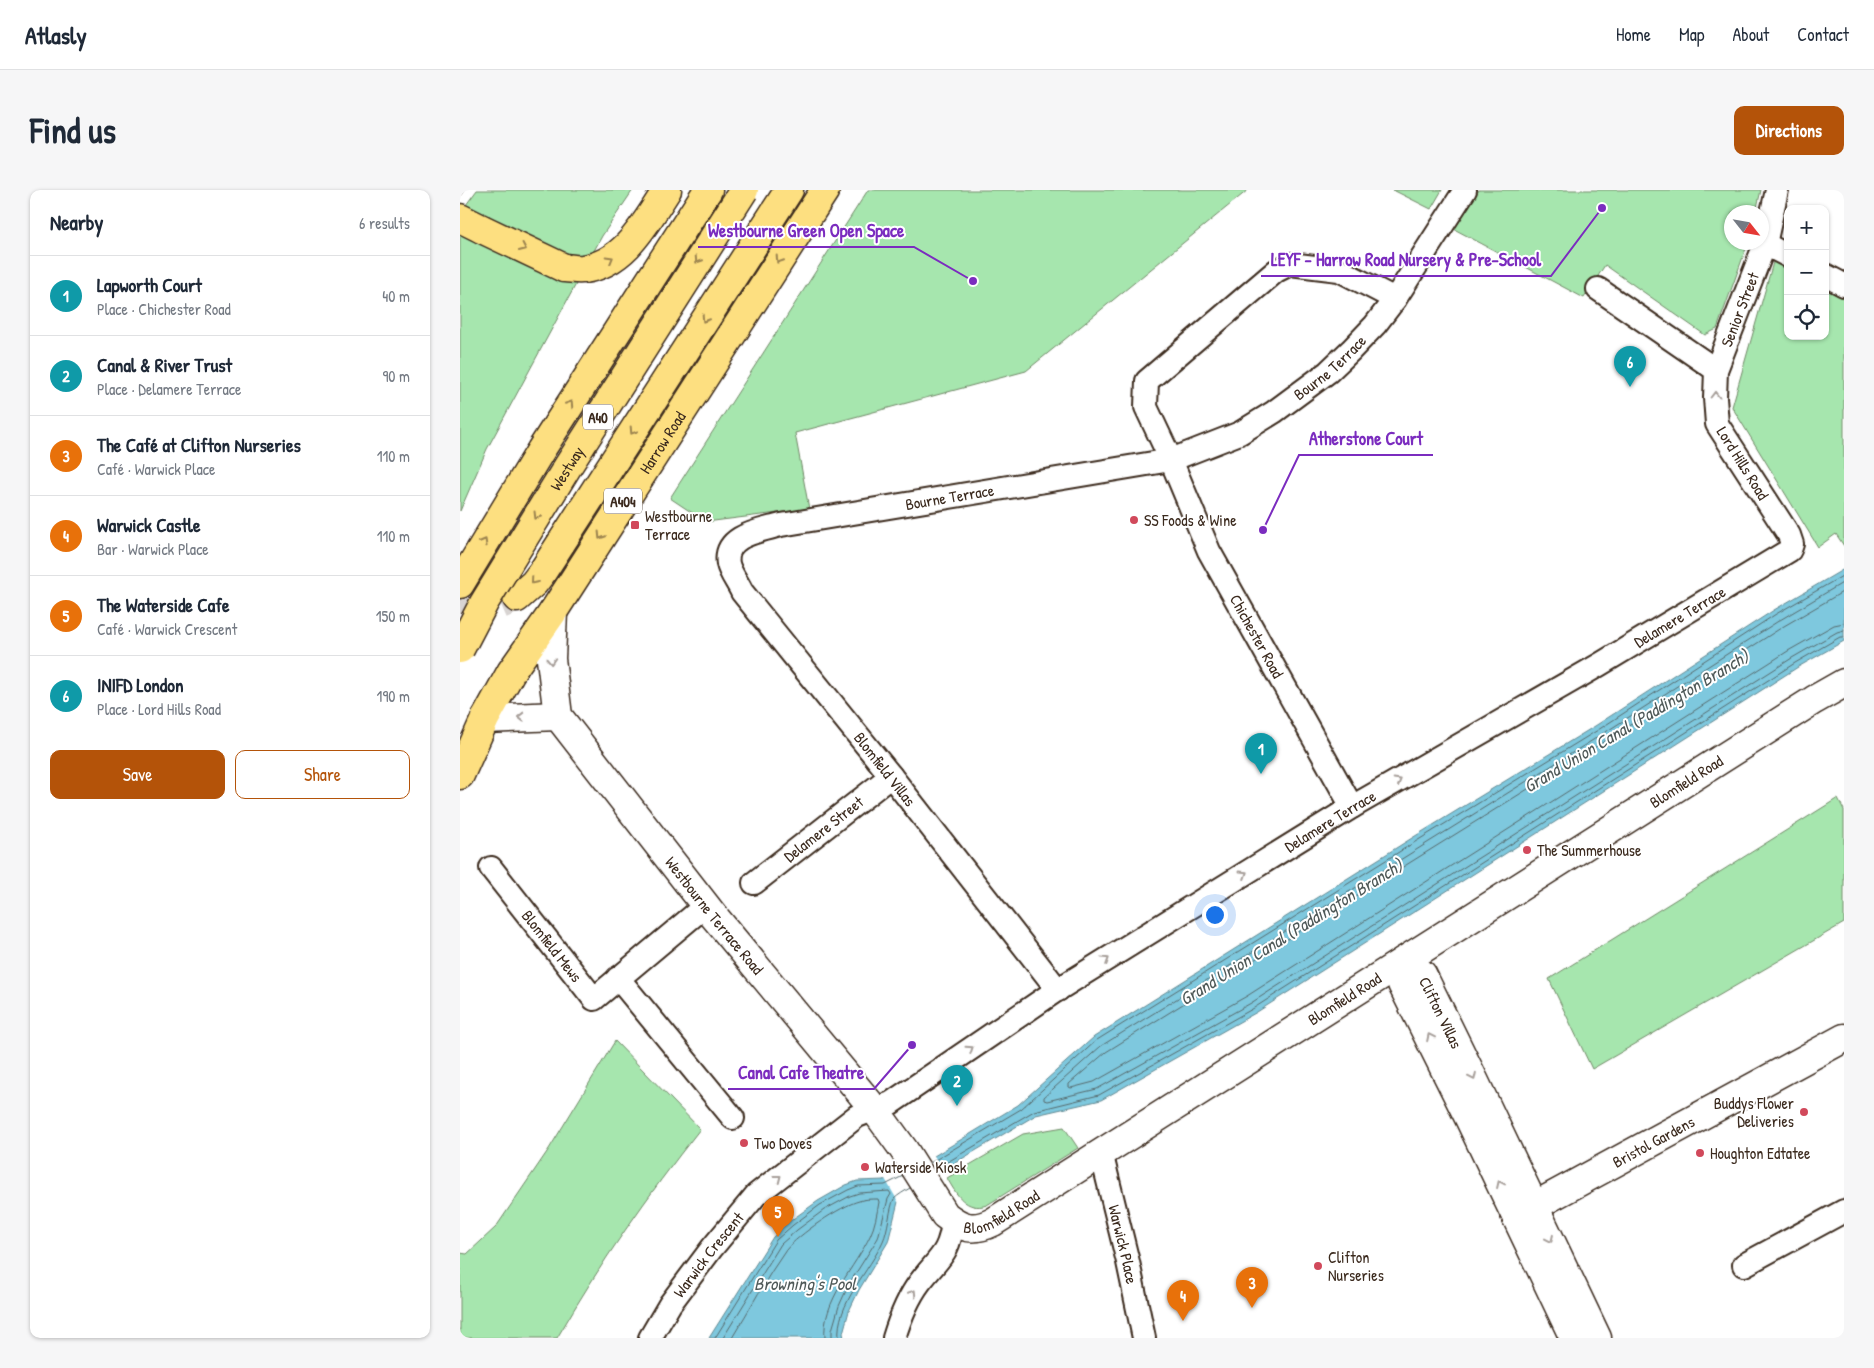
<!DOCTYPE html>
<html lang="en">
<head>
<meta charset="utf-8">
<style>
	:root { --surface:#fff; --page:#f6f6f7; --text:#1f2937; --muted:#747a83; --line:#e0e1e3; --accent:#b45309 }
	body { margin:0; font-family:"Patrick Hand",sans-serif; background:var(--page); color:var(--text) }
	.controls { position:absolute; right:15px; top:15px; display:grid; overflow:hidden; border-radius:10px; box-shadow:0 1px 4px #0004 }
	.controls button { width:45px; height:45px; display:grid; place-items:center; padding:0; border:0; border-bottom:1px solid var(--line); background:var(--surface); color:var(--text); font:25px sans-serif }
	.compass { position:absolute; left:1264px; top:15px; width:45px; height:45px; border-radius:50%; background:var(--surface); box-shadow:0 1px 4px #0004; rotate:121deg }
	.you { position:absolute; left:754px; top:724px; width:18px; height:18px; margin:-12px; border:4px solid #fff; border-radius:50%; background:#1a73e8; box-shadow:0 0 0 8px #1a73e833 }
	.badge { display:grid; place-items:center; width:32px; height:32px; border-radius:50%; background:var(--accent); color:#fff; font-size:16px; font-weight:700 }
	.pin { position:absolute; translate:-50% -41px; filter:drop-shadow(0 1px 2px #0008) }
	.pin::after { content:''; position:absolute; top:26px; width:18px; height:15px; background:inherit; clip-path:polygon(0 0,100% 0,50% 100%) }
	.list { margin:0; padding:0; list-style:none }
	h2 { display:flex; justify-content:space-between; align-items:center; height:65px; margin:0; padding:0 20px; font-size:21px }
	h2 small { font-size:16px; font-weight:400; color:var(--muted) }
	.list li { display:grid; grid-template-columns:32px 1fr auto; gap:15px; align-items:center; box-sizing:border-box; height:80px; padding:0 20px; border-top:1px solid var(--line) }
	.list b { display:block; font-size:19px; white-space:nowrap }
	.list p { margin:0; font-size:16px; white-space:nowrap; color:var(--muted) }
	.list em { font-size:16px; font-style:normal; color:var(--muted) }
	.actions { display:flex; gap:10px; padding:15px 20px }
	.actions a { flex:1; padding:11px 0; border:1px solid var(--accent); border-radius:10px; text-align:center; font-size:18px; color:var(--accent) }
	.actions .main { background:var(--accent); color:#fff }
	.icon { flex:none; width:28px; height:28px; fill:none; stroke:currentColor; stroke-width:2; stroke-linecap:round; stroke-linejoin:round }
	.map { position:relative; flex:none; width:1384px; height:1148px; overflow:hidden; border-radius:10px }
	header { display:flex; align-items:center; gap:30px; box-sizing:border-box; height:70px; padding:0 25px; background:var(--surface); border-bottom:1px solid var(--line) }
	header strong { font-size:24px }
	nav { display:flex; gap:28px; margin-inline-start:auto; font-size:18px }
	.intro { display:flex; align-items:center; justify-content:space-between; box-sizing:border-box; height:120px; padding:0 30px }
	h1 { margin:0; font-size:35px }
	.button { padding:12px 22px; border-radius:10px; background:var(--accent); color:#fff; font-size:18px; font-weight:700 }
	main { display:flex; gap:30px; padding:0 30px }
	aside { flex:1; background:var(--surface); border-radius:10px; box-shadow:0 1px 4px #0004 }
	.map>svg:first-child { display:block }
</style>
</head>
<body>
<header>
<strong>Atlasly</strong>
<nav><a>Home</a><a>Map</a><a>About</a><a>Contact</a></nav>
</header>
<div class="intro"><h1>Find us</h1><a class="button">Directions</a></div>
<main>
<aside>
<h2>Nearby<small>6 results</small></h2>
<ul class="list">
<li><span class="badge" style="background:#0f9aa8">1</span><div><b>Lapworth Court</b><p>Place · Chichester Road</p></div><em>40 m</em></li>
<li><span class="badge" style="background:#0f9aa8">2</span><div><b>Canal &amp; River Trust</b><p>Place · Delamere Terrace</p></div><em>90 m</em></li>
<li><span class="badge" style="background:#e8710a">3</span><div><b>The Café at Clifton Nurseries</b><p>Café · Warwick Place</p></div><em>110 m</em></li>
<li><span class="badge" style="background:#e8710a">4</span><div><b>Warwick Castle</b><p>Bar · Warwick Place</p></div><em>110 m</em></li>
<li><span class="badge" style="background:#e8710a">5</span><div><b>The Waterside Cafe</b><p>Café · Warwick Crescent</p></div><em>150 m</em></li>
<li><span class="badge" style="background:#0f9aa8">6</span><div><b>INIFD London</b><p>Place · Lord Hills Road</p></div><em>190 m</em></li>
</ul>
<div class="actions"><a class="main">Save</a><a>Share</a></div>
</aside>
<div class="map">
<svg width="1384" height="1148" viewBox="0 0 1384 1148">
	<rect width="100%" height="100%" fill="#fff"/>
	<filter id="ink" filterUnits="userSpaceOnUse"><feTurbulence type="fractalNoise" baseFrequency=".02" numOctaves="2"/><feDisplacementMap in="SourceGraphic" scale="10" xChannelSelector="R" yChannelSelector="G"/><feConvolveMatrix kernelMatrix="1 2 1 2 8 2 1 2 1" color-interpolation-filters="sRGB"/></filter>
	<g filter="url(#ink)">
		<g fill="#a6e6ae" stroke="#708866">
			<path d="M17,0h156l-31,46 -115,213 -27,62v-298z"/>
			<path d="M408,0h380l-222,181 -231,62 14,76 -103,13 -36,-24z"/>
			<path d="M933,0h49l-11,19z"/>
			<path d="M1019,0h282l-5,22h-24v30l16,1 -31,86 -12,6 -100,-70 -21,33 -130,-69z"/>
			<path d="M1314,69l14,7v70h37v-51l19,10v251l-8,-12 -18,13 -86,-140z"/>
			<path d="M1378,608l6,12v113l-252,146 -43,-90z"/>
			<path d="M155,851l85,88c-53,67 -100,135 -143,209h-97v-85l7,1 29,-27 53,-78z"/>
			<path d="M604,937l14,21 -91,57c-21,7 -31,-11 -40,-27l76,-44z"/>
		</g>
		<path fill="#7ec8de" stroke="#638991" d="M1384,379v72l-46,26 -541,345 -156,88 -65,15 -93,55 -45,32 -10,40 -29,48 -10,21 -6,22 1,5h-135l64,-101 17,-16 28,-20 28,-16 11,-4 27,-1 50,-24 84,-51 76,-68 318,-199 183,-112 179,-116z"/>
		<path fill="#fff" d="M473,964l11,18 -44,33 -16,-28z"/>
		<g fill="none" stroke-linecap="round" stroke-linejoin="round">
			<g stroke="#56696b" stroke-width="1">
				<path d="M1384,392l-64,38 -179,115 -500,311 -57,51v3l3,1 50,-12 154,-86 541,-345 45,-26 7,-2"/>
				<path d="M1384,401l-60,35 -179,115 -499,311 -37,32v3l2,1 23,-6 153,-86 541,-345 46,-26 10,-2"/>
				<path d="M470,973l91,-54 76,-69 318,-198 183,-112 178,-116 68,-39"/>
				<path d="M474,980l100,-59 65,-16 155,-87 541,-345 45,-26h4"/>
				<path d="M255,1148l61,-98 17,-15 27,-20 28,-15 10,-4 27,-1 18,-9"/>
				<path d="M263,1148l58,-94 16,-14 27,-20 26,-14 9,-3 30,-2 2,3 -3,5 -10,39 -29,46 -10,22 -7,24v8"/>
				<path d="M272,1148c18,-29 34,-60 54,-88 12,-15 54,-44 73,-49 5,-2 12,-2 19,-2l1,3c-2,11 -4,24 -9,34 -14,30 -49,66 -45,102"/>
				<path d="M379,1148c-4,-33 32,-69 44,-97 5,-10 7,-35 11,-42 4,-4 11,-8 16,-11"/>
			</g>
			<path stroke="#d8d4d2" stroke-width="28" stroke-dasharray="28 14" stroke-linecap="butt" d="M0,396l19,-12 42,-42"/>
			<path stroke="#d8d4d2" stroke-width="28" stroke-dasharray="28 14" stroke-linecap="butt" d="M0,413l19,-40"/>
			<path stroke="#d8d4d2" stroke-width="28" stroke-dasharray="28 14" stroke-linecap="butt" d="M0,422l32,-3 25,-11"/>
			<g stroke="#3b2a1e" stroke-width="26">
				<g id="street">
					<path d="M1305,54l23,12"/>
					<path d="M1365,85l19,10"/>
					<path d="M1138,99l118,81"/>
					<path d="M892,617l-143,-256 -38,-91 -25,-53 1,-26 129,-110 14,-7 49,6 56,29"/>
					<path id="s1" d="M31,678l103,131 111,-93"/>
					<path id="s2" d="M294,693l137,-107"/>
					<path d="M158,788l115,140"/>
					<path id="s3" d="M598,800l-167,-214 -149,-184c-4,-9 -12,-19 -14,-28 -5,-29 32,-33 53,-39l390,-65 69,-27 34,-21 54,-40 23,-22 24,-25 20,-26 70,-109"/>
					<path id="s4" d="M641,962l27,110 16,76"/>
					<path d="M1284,1075l100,-54"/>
					<path id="s5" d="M190,1148l20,-34 42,-56 44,-53 101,-79 34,-13 163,-111 298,-185 247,-142 191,-115 2,-6 -3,-9 -72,-111 -2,-26 1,-28 49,-126 12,-54"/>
					<path d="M434,1148c6,-20 14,-40 26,-56 19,-25 29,-27 33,-60"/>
				</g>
			</g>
			<g stroke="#3b2a1e" stroke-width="31">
				<g id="secondary">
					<path id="s6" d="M93,422l-2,47 7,57 155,199 162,195 29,40 41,65c17,13 28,17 48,7l821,-522 30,-17"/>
					<path d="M25,529l73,-3"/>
					<path id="s7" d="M944,771l18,13 52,106 123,258"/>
					<path d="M944,771l-2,23 67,134 105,220"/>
					<path id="s8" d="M1058,1025l326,-177"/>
				</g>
			</g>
			<g stroke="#3b2a1e" stroke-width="31">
				<g id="primary">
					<path id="s9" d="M0,585l25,-56 26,-47 42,-60 272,-422"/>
				</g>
			</g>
			<g stroke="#3b2a1e" stroke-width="31">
				<g id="highway">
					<path d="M0,28l22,11"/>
					<path d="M104,78c6,0 13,2 19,1 42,-5 63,-47 84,-79"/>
					<path d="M0,394l81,-134 167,-260"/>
					<path d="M57,408l17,-15 9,-12 246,-381"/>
				</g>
			</g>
			<use href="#street" stroke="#fff" stroke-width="22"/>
			<use href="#secondary" stroke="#fff" stroke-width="28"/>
			<use href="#primary" stroke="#fddf80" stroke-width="28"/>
			<use href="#highway" stroke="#fddf80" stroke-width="28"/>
			<path stroke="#3b2a1e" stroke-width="4" stroke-dasharray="8 4" stroke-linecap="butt" d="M0,4l3,-4"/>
			<g stroke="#3b2a1e" stroke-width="31" stroke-linecap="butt">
				<g id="highway-bridge">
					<path d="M22,39l82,39"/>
					<path id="s10" d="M0,459l24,-46 84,-137 176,-276"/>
				</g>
			</g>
			<use href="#highway-bridge" stroke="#fddf80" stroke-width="28"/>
		</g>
		<defs><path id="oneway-chevron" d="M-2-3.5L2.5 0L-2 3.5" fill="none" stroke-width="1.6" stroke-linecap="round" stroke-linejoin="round" transform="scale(1.25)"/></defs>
		<g stroke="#9c844f">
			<use href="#oneway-chevron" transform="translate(63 58) rotate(25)"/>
			<use href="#oneway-chevron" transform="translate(150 69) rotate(-30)"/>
			<use href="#oneway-chevron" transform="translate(238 70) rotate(123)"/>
			<use href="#oneway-chevron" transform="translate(319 70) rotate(123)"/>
			<use href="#oneway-chevron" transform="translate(245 129) rotate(123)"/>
			<use href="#oneway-chevron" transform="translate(110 214) rotate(-57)"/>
			<use href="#oneway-chevron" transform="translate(173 241) rotate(123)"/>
			<use href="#oneway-chevron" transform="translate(77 326) rotate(121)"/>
			<use href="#oneway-chevron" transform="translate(141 346) rotate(122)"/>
			<use href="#oneway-chevron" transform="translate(24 352) rotate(-60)"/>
			<use href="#oneway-chevron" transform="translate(74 391) rotate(130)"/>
		</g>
		<g stroke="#a79f9a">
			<use href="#oneway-chevron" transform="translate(1255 205) rotate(-90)"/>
			<use href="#oneway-chevron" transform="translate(91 471) rotate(87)"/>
			<use href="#oneway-chevron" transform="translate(61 527) rotate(-180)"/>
			<use href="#oneway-chevron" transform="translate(938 591) rotate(-30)"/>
			<use href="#oneway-chevron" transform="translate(784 684) rotate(-32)"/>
			<use href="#oneway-chevron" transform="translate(646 770) rotate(-32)"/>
			<use href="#oneway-chevron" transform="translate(970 847) rotate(-116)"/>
			<use href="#oneway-chevron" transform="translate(510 859) rotate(-34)"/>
			<use href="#oneway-chevron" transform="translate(1013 887) rotate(64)"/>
			<use href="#oneway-chevron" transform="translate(318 988) rotate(-38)"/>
			<use href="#oneway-chevron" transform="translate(1040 994) rotate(-115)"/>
			<use href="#oneway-chevron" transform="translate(1090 1049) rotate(65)"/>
			<use href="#oneway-chevron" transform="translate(453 1103) rotate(-58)"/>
		</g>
	</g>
	<g fill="#d1495b" stroke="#fff" stroke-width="2">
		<circle cx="674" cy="330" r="5"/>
		<rect x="170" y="330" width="10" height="10" rx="2.5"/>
		<circle cx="1067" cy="660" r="5"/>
		<circle cx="1344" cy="922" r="5"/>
		<circle cx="284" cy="953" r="5"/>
		<circle cx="1240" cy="963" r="5"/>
		<circle cx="405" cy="977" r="5"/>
		<circle cx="858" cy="1076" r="5"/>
	</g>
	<g text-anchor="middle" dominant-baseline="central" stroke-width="4" stroke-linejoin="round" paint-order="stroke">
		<g fill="#fff" stroke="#766a62" stroke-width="1">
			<rect x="123" y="214.5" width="30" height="25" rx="4"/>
			<rect x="144" y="298.5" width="38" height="25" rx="4"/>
		</g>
		<g font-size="15" font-weight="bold" fill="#3b2a1e">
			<text x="138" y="227">A40</text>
			<text x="163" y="311">A404</text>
		</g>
		<g font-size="16" fill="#3b2a1e" stroke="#fff">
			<text stroke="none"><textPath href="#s5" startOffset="1666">Senior Street</textPath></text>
			<text stroke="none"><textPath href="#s3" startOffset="1194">Bourne Terrace</textPath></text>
			<text stroke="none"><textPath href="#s9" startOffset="390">Harrow Road</textPath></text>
			<text transform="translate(1283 273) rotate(58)">Lord Hills Road</text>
			<text stroke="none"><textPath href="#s10" startOffset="210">Westway</textPath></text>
			<text stroke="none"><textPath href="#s3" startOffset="784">Bourne Terrace</textPath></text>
			<text stroke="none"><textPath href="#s5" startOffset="1270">Delamere Terrace</textPath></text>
			<text transform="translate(797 446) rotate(61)">Chichester Road</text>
			<text transform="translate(425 579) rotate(52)">Blomfield Villas</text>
			<text stroke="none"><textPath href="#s6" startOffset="1610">Blomfield Road</textPath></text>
			<text stroke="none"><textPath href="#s5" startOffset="865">Delamere Terrace</textPath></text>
			<text stroke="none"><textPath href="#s2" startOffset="88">Delamere Street</textPath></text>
			<text stroke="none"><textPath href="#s6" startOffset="358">Westbourne Terrace Road</textPath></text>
			<text stroke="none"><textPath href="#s1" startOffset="99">Blomfield Mews</textPath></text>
			<text stroke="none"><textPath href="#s6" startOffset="1205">Blomfield Road</textPath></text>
			<text stroke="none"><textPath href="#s7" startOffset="65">Clifton Villas</textPath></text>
			<text stroke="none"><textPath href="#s8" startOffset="154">Bristol Gardens</textPath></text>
			<text stroke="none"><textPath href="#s6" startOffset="800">Blomfield Road</textPath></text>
			<text stroke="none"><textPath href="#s4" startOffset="95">Warwick Place</textPath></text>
			<text stroke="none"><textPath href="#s5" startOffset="102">Warwick Crescent</textPath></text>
		</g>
		<g font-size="16" fill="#3b2a1e" stroke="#fff" text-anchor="start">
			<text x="185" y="326">Westbourne<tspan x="185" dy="18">Terrace</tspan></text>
			<text x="684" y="330">SS Foods &amp; Wine</text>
			<text x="1077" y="660">The Summerhouse</text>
			<text x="1334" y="913" text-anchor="end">Buddys Flower<tspan x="1334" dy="18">Deliveries</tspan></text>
			<text x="294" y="953">Two Doves</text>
			<text x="1250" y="963">Houghton Edtatee</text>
			<text x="415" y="977">Waterside Kiosk</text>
			<text x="868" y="1067">Clifton<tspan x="868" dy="18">Nurseries</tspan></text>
		</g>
		<g font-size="18" font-style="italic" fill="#4f5958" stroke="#fff">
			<text transform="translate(1176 531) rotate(-31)">Grand Union Canal (Paddington Branch)</text>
			<text transform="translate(831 742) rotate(-32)">Grand Union Canal (Paddington Branch)</text>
			<text x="345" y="1093">Browning's Pool</text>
		</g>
	</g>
	<path fill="none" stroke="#7b2cbf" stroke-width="2" d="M513 91L454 57H238M1142 18L1091 86H801M803 340L839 265H973M452 855L414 899H268"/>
	<g fill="#7b2cbf" stroke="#fff" stroke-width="2">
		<circle cx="513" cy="91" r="5"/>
		<circle cx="1142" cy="18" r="5"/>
		<circle cx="803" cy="340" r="5"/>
		<circle cx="452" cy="855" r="5"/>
	</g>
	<g font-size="18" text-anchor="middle" font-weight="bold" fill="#7b2cbf" stroke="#fff" stroke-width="4" stroke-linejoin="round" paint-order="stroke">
		<text x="346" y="47">Westbourne Green Open Space</text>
		<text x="946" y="76">LEYF - Harrow Road Nursery &amp; Pre-School</text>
		<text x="906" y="255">Atherstone Court</text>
		<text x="341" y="889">Canal Cafe Theatre</text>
	</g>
</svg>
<div class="controls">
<button>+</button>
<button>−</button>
<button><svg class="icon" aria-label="locate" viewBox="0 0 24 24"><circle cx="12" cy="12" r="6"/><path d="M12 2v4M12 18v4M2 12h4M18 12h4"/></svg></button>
</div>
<svg class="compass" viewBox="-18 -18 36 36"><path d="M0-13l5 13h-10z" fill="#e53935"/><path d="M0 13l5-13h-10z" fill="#747a83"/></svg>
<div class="you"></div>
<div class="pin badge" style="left:801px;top:584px;background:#0f9aa8">1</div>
<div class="pin badge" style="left:497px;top:916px;background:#0f9aa8">2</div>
<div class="pin badge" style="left:792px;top:1118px;background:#e8710a">3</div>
<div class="pin badge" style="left:723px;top:1131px;background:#e8710a">4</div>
<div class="pin badge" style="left:318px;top:1047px;background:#e8710a">5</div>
<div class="pin badge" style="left:1170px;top:197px;background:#0f9aa8">6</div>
</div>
</main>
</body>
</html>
